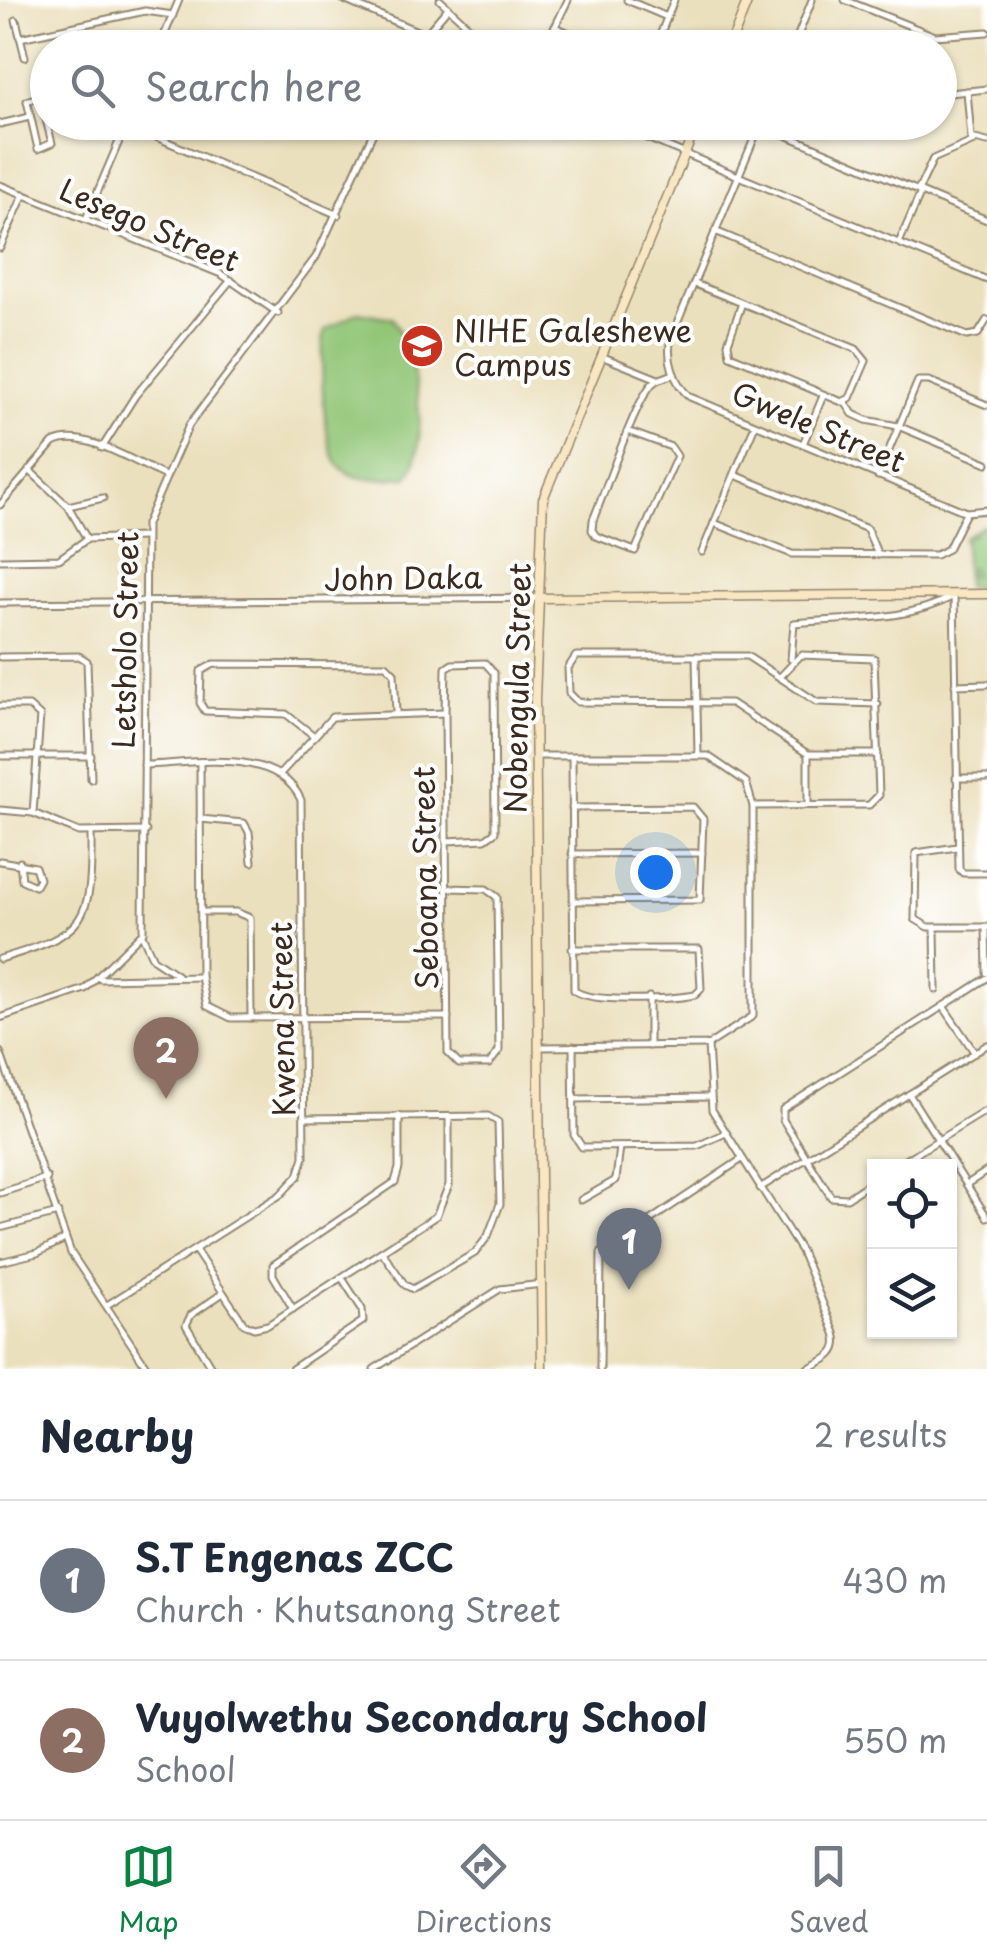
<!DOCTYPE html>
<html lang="en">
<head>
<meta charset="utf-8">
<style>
	:root { --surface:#fff; --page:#f6f6f7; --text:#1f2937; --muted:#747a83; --line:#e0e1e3; --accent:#0b8043 }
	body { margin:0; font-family:"Playpen Sans",sans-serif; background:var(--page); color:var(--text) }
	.controls { position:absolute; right:30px; bottom:30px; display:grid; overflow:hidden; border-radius:0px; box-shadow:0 2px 8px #0004 }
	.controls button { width:90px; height:90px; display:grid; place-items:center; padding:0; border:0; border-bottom:2px solid var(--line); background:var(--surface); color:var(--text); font:50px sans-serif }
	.you { position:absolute; left:655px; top:872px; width:35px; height:35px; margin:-25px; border:8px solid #fff; border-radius:50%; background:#1a73e8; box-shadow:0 0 0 15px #1a73e833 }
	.badge { display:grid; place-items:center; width:65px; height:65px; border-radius:50%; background:var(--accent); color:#fff; font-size:32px; font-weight:700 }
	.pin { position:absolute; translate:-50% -82px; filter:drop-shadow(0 2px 5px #0008) }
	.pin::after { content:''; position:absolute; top:52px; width:35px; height:30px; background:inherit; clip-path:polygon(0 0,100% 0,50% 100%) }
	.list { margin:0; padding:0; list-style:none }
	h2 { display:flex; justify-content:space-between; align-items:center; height:130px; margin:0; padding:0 40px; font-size:42px }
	h2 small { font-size:32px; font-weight:400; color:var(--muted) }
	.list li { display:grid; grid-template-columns:65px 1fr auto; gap:30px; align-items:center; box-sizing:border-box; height:160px; padding:0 40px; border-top:2px solid var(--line) }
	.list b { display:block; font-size:38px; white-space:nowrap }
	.list p { margin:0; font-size:32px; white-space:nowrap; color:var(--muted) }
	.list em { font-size:32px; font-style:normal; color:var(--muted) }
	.icon { flex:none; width:55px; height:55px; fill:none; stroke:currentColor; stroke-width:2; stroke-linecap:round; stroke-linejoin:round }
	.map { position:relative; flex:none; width:987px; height:1369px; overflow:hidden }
	.search { position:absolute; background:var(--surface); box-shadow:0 2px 8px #0004; left:30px; right:30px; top:30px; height:110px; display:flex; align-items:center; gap:25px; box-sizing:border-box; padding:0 35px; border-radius:55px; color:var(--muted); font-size:38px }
	.sheet { height:450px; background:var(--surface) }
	nav { display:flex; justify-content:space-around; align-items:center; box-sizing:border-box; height:140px; border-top:2px solid var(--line); background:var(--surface); font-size:28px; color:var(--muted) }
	nav a { display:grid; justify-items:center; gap:5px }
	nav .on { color:var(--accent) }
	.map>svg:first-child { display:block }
</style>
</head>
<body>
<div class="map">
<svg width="987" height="1369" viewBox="0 0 987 1369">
	<defs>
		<pattern id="cemetery-stones" width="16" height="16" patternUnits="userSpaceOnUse" patternTransform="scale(2.5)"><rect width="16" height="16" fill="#92c677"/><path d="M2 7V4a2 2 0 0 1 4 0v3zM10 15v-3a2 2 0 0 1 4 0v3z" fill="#78a161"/></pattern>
	</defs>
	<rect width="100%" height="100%" fill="#fff"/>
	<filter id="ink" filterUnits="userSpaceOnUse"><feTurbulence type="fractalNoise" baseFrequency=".01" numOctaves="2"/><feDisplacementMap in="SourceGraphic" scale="20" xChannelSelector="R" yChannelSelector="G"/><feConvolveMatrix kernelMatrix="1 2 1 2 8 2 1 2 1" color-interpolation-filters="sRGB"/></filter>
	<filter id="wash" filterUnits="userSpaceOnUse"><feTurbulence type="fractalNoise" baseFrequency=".0048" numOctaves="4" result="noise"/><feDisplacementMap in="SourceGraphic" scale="40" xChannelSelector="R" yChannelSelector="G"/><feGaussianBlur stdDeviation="2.25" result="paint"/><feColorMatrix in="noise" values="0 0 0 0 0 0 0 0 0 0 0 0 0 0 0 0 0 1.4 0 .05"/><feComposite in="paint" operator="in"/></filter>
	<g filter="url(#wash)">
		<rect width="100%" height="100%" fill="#ebe0bd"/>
		<path fill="url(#cemetery-stones)" stroke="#66784a" stroke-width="2.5" d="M987,523v64h-21l-2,-49z"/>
		<path fill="#92c677" stroke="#66784a" stroke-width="2.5" d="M358,312l34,6c22,31 41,129 15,159 -21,1 -50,7 -67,-10 -18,-19 -21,-112 -15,-137z"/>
	</g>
	<g filter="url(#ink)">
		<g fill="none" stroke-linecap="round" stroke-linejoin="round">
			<g stroke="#93856e" stroke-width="9">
				<g id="street">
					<path d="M344,0l80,34"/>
					<path d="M440,0l52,48"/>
					<path d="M627,0l40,17"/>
					<path d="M845,0l90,36 52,-4"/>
					<path d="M16,20l9,37"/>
					<path d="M555,27l50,21"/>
					<path d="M20,38l125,-27 28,4"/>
					<path d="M796,40l19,8"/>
					<path d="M159,48l20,-48"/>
					<path d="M414,48l34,-40"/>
					<path d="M537,48l18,-21 13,-27"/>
					<path d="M655,48l19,-48"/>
					<path d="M793,48l19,-48"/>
					<path d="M967,91l4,47 16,4"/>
					<path d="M940,94l47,-5"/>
					<path d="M40,96l12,47 -14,6 -11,-48z"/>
					<path d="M609,122l378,158"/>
					<path d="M761,122l-90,216c-5,20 3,46 19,59l276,115 21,-2"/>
					<path d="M0,124l30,-7"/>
					<path d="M126,124l212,91"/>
					<path d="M760,124l227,96"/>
					<path d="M0,185l221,89 57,39"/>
					<path d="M918,191l15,-32 41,-18"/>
					<path d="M86,219l40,-94"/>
					<path d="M715,231l252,105 11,-2 9,-14"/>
					<path d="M899,243l22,-51"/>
					<path d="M0,248l24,-54"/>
					<path d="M695,284l161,65 10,12 -16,37 -8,4 -112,-47 -2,-12 14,-40"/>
					<path d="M601,356l57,23"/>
					<path d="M845,402l8,12 13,6 32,6 89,37"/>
					<path d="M630,432l41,15 6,9 -42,95 -39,-15 -4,-6 1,-10c12,-28 42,-119 60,-137 6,-5 14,-6 21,-9"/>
					<path d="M803,444l20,-48"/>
					<path d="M102,448l33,-52 96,-116"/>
					<path d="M29,470l39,36 19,33"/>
					<path d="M735,475l132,54 11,26"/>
					<path d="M878,476l40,-95h11l58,24"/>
					<path d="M0,505l53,-62c30,-15 83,20 112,33"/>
					<path d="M68,506l35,-8"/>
					<path d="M714,523l78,31 144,1 12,-6 18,-36"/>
					<path d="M702,552l53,-127"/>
					<path d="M0,560l59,-1 28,-20 56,-2"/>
					<path d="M954,594l5,275 4,4h24"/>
					<path d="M0,603l537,-5"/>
					<path d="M696,656l2,99"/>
					<path d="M0,657l79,-1 8,5 4,118"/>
					<path d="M791,659l3,-36c56,-6 108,0 160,-27"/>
					<path d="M955,685l32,-1"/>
					<path d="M878,704l-61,-2 -70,-46h-171l-8,12 1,25 9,9 153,1 77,51h70"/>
					<path d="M0,706h29l11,10 -7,97"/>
					<path d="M313,735l-27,-21 -81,-3 -5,-8 1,-32 13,-7 172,1 8,8 2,39"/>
					<path d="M808,754v51"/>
					<path d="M0,756h91"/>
					<path d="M536,756h172l38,26 7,24v210l-45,29 -168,2"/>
					<path d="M200,764l1,213 6,29 24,12 217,-1"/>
					<path d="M280,774l52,-57 113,-4"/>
					<path d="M956,778h31"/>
					<path d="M753,806l116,-1 10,-10 -5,-137 -73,-3 -21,22"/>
					<path d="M572,808l121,-1 10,12 -3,81 -127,1"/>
					<path d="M0,810l33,3 46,19 67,-1"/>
					<path d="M200,819l44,4 5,9 3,30"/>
					<path d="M447,841l38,-2 10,-7 -1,-159 -9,-10 -33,1 -6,4 -1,45 3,340 11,11h30l10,-13 -2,-154 -11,-8 -39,-1"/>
					<path d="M957,847l-41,6 -1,66 13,8h59"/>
					<path d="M572,854l130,-1"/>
					<path d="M0,861l35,6 4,12 -4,7 -13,-6 -2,-18"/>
					<path d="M201,912h35l14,6 1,100"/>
					<path d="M986,927l1,46"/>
					<path d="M935,928l1,62"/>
					<path d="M142,935l11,24 24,16"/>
					<path d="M572,949h127l2,40 -6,6c-23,4 -106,9 -121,-5l-2,-233"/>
					<path d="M0,959c87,-26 92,-37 91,-126"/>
					<path d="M100,979l101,-2"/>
					<path d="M649,997v49"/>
					<path d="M943,1006l32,47"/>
					<path d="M0,1018l85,-29 58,-57 3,-408 43,-99 127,-168 62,-135"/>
					<path d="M708,1045l4,65 89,141 34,82c7,22 -11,27 -28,36"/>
					<path d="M573,1046l1,89 8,12 115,-1 29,-13"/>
					<path d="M0,1052l71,201 77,116"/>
					<path d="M909,1094l78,123"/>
					<path d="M574,1099l136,-2"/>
					<path d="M305,1118l183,-2 10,6 2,82 -12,32 -13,17 -62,36 -8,-4 -22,-32"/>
					<path d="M896,1166l91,-56"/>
					<path d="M874,1180l-27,18 -16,-1 -48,-77v-11l204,-131"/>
					<path d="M967,1184l20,-13"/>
					<path d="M760,1188l227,-143"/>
					<path d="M0,1193l47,-15"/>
					<path d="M581,1200l35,-20 4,-33"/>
					<path d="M0,1228l58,-15"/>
					<path d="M195,1250l49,74 10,4 14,-3 168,-109 13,-31v-68"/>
					<path d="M0,1262l37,-9 28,-14"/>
					<path d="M107,1305l173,-110 18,-19 6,-19 -3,-357c-24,-54 -108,-36 -157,-35"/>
					<path d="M293,1309l-20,-34v-10l122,-83 4,-14v-52"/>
					<path d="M212,1369l-26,-44 5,-10 32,-22"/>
					<path d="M292,1369l71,-48 -1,-12 -20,-31"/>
					<path d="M374,1369l126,-80 42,-5"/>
					<path d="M600,1369l1,-116 141,-94"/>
				</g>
			</g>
			<g stroke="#93856e" stroke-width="11">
				<g id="secondary">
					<path d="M729,48l19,-48"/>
					<path d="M540,598l447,-4"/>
					<path d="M542,1369l-7,-670 8,-200 155,-377"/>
				</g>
			</g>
			<use href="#street" stroke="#fff" stroke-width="5"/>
			<use href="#secondary" stroke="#f9e7c3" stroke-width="8"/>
		</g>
	</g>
	<defs>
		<g id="university-disc" transform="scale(2.25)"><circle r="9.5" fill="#c8321e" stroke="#fff"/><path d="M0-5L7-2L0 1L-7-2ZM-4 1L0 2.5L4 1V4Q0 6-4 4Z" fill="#fff"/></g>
	</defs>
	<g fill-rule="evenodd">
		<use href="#university-disc" x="422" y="346"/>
	</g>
	<g text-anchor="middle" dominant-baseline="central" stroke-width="8" stroke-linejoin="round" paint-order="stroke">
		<g font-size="30" fill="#3b2a1e" stroke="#fff">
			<text transform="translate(150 224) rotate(23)">Lesego Street</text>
			<text transform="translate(819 426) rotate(23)">Gwele Street</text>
			<text transform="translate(403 577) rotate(-1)">John Daka</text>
			<text transform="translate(124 640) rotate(-89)">Letsholo Street</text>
			<text transform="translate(516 688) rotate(-89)">Nobengula Street</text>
			<text transform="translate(424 878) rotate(-91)">Seboana Street</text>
			<text transform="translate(281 1019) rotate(-91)">Kwena Street</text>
		</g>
		<g font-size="30" fill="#3b2a1e" stroke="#fff" text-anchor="start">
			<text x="454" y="329">NIHE Galeshewe<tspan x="454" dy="34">Campus</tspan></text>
		</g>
	</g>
</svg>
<div class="controls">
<button><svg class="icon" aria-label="locate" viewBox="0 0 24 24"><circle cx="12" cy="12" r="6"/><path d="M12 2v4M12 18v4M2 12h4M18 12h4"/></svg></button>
<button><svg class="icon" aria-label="layers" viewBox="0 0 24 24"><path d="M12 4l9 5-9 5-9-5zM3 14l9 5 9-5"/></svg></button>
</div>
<div class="you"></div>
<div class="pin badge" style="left:629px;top:1290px;background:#6b7280">1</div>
<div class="pin badge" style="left:166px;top:1099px;background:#8d6e63">2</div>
<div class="search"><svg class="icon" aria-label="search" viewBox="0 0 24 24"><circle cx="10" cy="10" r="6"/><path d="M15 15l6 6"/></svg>Search here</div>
</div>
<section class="sheet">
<h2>Nearby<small>2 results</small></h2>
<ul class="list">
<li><span class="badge" style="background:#6b7280">1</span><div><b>S.T Engenas ZCC</b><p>Church · Khutsanong Street</p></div><em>430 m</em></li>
<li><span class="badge" style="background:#8d6e63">2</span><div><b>Vuyolwethu Secondary School</b><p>School</p></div><em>550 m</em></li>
</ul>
</section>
<nav>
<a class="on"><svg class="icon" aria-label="map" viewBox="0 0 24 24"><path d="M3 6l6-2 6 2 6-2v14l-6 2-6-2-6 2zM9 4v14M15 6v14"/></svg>Map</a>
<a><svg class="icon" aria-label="directions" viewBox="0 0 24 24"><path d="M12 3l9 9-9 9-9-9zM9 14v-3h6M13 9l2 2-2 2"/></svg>Directions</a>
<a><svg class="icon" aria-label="saved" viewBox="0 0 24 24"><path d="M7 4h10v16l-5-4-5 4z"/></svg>Saved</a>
</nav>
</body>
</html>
